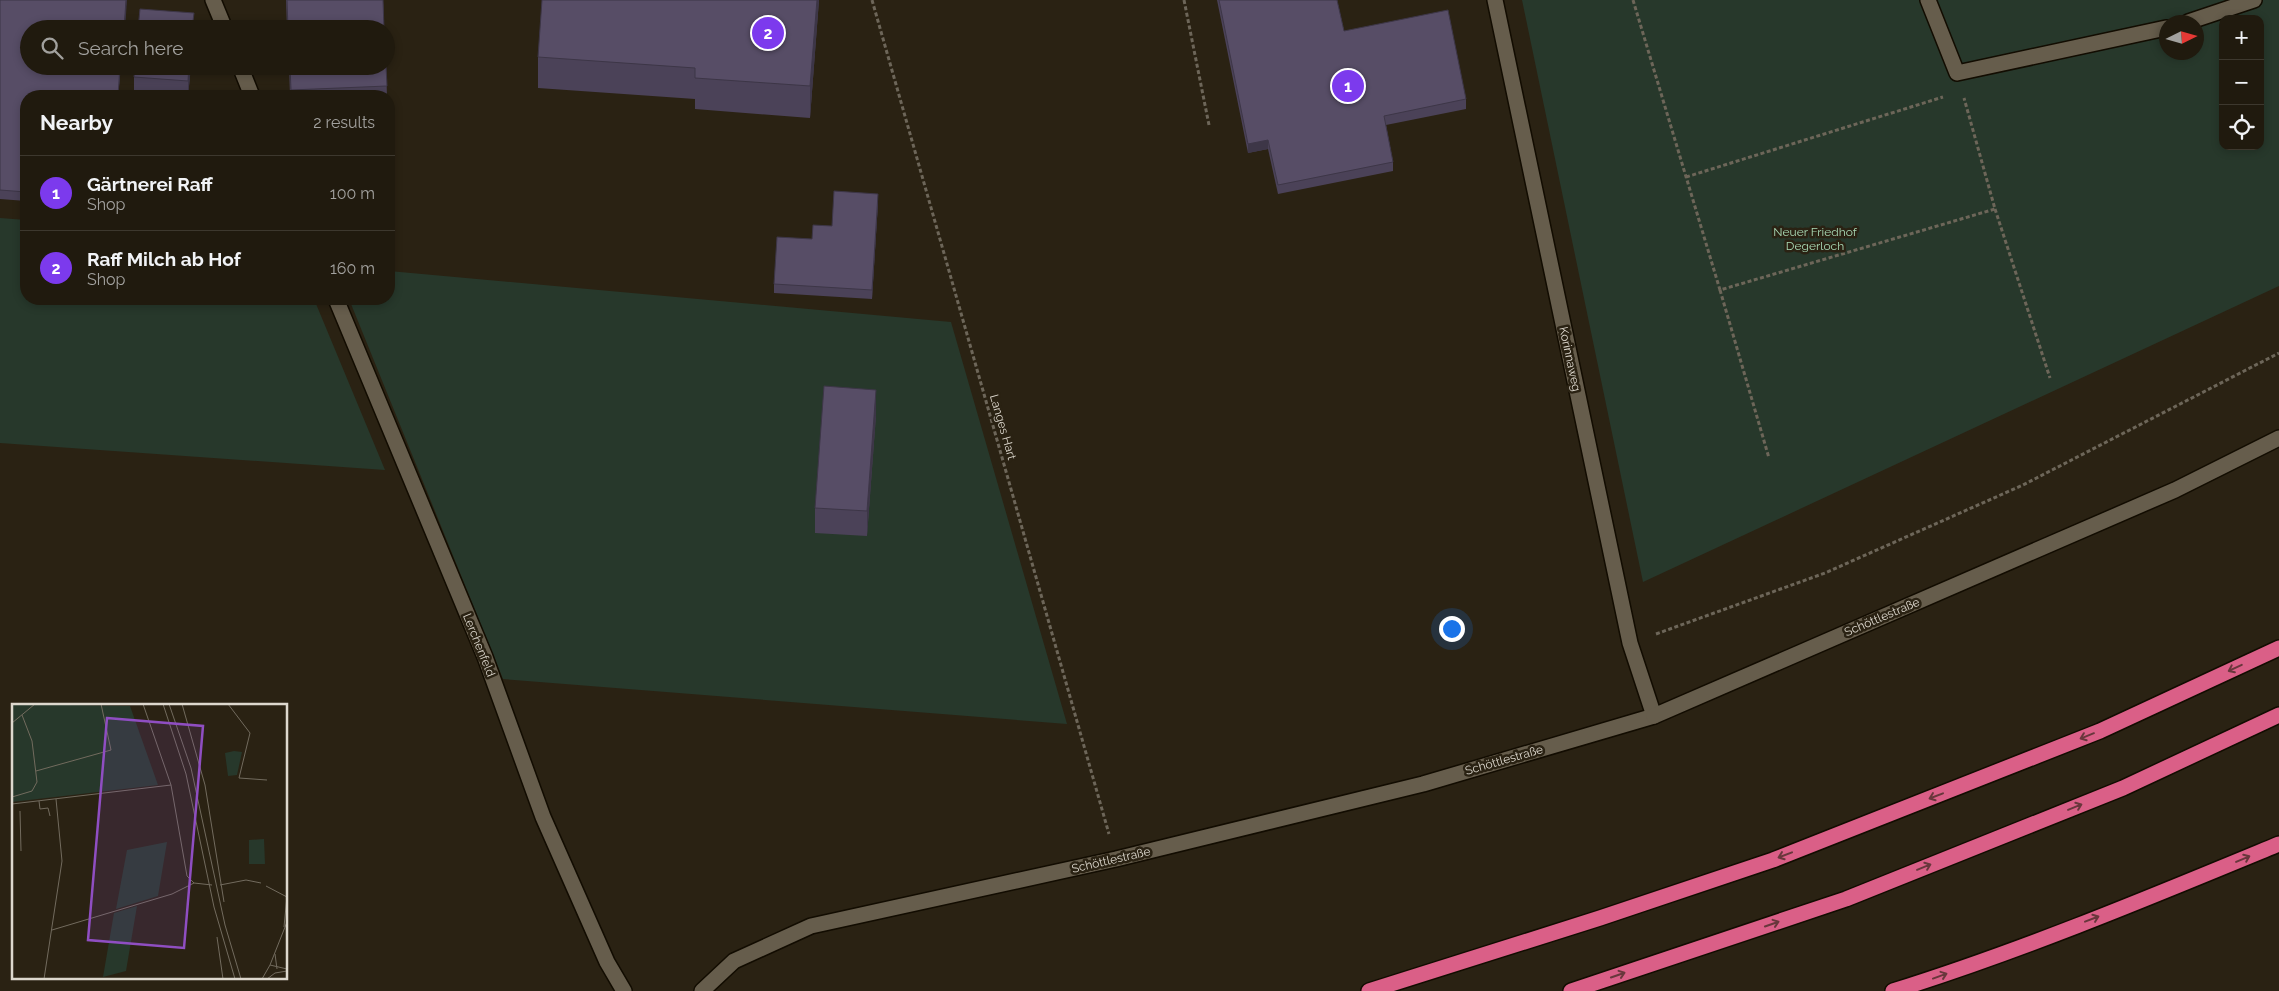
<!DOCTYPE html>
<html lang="en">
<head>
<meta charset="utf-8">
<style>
	:root { --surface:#201a0e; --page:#2d271c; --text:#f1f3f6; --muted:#a2a19e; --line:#3d382e; --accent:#7c3aed }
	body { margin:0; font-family:Raleway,sans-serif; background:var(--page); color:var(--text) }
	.controls { position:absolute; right:15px; top:15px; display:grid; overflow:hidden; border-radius:10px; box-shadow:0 2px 8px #0003 }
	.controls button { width:45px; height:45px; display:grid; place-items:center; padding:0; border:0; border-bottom:1px solid var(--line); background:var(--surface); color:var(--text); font:25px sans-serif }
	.compass { position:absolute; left:2159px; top:15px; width:45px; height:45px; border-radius:50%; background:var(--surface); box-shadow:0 2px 8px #0003; rotate:85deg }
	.you { position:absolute; left:1451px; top:628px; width:18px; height:18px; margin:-12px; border:4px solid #fff; border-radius:50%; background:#1a73e8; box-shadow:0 0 0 8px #1a73e833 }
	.badge { display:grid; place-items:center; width:32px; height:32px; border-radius:50%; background:var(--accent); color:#fff; font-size:16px; font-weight:700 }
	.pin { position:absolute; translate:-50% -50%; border:2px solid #fff; box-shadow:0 1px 5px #0006 }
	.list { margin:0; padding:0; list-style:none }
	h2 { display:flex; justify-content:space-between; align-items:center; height:65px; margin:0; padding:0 20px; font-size:21px }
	h2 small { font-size:16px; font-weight:400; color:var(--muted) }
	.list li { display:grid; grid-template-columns:32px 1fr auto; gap:15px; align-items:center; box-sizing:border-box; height:75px; padding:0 20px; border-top:1px solid var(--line) }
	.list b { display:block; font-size:19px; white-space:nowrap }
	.list p { margin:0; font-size:16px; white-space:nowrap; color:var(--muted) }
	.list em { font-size:16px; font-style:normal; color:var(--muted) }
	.icon { flex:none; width:28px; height:28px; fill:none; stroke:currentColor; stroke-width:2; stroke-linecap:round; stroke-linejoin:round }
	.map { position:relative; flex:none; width:2279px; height:991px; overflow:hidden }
	.search { position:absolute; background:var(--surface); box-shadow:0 2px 8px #0003; left:20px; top:20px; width:375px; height:55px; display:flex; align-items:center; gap:12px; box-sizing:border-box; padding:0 18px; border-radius:28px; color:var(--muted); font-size:19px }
	.panel { position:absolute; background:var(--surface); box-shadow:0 2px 8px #0003; left:20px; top:90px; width:375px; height:215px; border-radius:20px }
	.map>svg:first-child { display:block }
</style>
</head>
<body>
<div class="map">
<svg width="2279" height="991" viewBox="0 0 2279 991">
	<rect width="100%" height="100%" fill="#2a2213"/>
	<g fill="#27382b" fill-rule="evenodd">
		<path d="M1522,0h757v286l-636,296zM2223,19h37v127h-37zM2166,22h30v30h-30z"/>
		<path d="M0,218l26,2v79h288l71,171 -385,-27z"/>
		<path d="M389,271l562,51 116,402 -564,-45 -154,-380h40z"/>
	</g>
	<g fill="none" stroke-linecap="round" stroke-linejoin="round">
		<g stroke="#120c01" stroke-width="18">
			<g id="lane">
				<path d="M213,0l12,29"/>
				<path d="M1928,0l29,73 209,-45"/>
				<path d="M2188,22l66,-22"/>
				<path d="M240,66l12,30"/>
				<path d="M336,299l149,358 58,160 64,145 17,29"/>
				<path d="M702,991l32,-30 77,-35 305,-67 307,-75 231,-68 -24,-73 -135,-643"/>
			</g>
		</g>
		<g stroke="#120c01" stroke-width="18">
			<path id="street" d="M1654,716l521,-226 104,-52"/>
		</g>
		<g stroke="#120c01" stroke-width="18">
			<g id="highway">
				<path d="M1369,991l231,-73 173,-58 327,-129 179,-83"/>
				<path d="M1571,991l275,-92 277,-111 156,-73"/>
				<path d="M1893,991c131,-41 260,-95 386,-147"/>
			</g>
		</g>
		<g stroke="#6d6659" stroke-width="3" stroke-dasharray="4 2.5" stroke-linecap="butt">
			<path d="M872,0l237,834"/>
			<path d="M1184,0l25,125"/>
			<path d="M1633,0l87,290 275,-81 -31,-111"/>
			<path d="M1686,177l257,-80"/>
			<path d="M1995,209l55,169"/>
			<path d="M1720,290l49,168"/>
			<path d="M1656,634l169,-61 198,-88 256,-132"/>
		</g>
		<use href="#lane" stroke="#665d4c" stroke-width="15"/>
		<use href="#street" stroke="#665d4c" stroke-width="15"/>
		<use href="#highway" stroke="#da5f87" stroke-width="15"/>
	</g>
	<g fill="#4b4258">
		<path d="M0,0l29,66h92l-3,30h-92v105l-26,-2z"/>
		<path d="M286,0h97l1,29h-97z"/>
		<path d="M819,0l-9,118 -115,-9v-10l-157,-11v-31z"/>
		<path d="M1217,0h120l7,31 122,68v10l-80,16 7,37v9l-115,23 -10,-45 -20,4z"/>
		<path d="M191,66l-3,30h-33l-21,-2v-17z"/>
		<path d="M289,66h97l1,30h-97z"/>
		<path d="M878,203l-6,96 -98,-6v-9l38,-45 20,-13z"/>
		<path d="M876,415l-9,121 -52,-3v-25z"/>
	</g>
	<g fill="#3d3647">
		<path d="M126,0h1l-2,29h-1z"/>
		<path d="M817,0h2l-9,118v-32z"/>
		<path d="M120,66h1l-3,30z"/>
		<path d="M189,66h2l-3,30v-15z"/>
		<path d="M1268,140v9l-20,4v-9z"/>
		<path d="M878,194v9l-6,96v-9z"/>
		<path d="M876,390v25l-9,121v-25z"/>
	</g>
	<g fill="#574d66" stroke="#3d3647">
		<path d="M0,0h126l-2,29h-95v37h91l-2,30h-92v96l-26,-2z"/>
		<path d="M287,0h96l1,29h-96z"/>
		<path d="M542,0h275l-7,86 -115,-8v-10l-157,-11z"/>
		<path d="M1219,0h118l7,31 104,-21 18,89 -82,17 9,46 -115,23 -10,-45 -20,4z"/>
		<path d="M140,9l54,4 -2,16h-54z"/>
		<path d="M135,66h54l-1,15 -54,-4z"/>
		<path d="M290,66h96l1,20 -96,4z"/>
		<path d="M834,191l44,3 -6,96 -98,-6 3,-47 35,2 1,-14 19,1z"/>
		<path d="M824,386l52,4 -9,121 -52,-3z"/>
	</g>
	<defs><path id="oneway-shaft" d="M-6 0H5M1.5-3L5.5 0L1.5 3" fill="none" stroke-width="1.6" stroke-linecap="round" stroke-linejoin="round" transform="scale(1.25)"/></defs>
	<g stroke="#68373c">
		<use href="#oneway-shaft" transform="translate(2235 668) rotate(155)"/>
		<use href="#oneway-shaft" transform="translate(2087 736) rotate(158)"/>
		<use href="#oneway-shaft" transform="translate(1936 796) rotate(159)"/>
		<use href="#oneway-shaft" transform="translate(2075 807) rotate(-22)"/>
		<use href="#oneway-shaft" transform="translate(1785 855) rotate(159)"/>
		<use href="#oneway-shaft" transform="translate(2243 859) rotate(-23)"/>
		<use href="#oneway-shaft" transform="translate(1924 867) rotate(-22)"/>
		<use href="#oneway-shaft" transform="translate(2092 919) rotate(-21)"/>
		<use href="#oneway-shaft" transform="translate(1772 924) rotate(-19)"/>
		<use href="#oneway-shaft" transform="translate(1618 975) rotate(-19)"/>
		<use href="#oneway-shaft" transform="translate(1940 976) rotate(-20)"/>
	</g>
	<g text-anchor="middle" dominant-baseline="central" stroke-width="5" stroke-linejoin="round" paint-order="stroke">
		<g font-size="12" fill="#a9dab6" stroke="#2a2213">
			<text x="1815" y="232">Neuer Friedhof<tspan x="1815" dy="14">Degerloch</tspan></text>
		</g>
		<g font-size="12" fill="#ddd8ce" stroke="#2a2213">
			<text transform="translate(1570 359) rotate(78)">Korinnaweg</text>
			<text transform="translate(1003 427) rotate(74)">Langes Hart</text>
			<text transform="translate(1882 617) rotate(-23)">Schöttlestraße</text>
			<text transform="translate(479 645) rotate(68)">Lerchenfeld</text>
			<text transform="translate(1504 760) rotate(-16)">Schöttlestraße</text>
			<text transform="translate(1111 860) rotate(-13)">Schöttlestraße</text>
		</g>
	</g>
	<g transform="translate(12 704)">
		<rect width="275" height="275" fill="#2a2213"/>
		<path d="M0,0l118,2 28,79 -146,17zM222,47l8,1 -5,23 -9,1 -3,-23zM252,135l1,25h-16v-24zM155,138l-9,54 -42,13 11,-59zM125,202l-11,65 -23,6 11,-64z" fill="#27382b"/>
		<path fill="none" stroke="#726b5e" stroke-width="1" d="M131,0l28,81 16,91 7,7 18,2M151,0l23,70 28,133 21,72M157,0l22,64 34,157 16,54M170,0l23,81 19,117M216,0l22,29 -11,45 28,2M0,19l23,-19M24,67l75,-21 -10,-46M0,93l20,-6 5,-9 -5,-41 -10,-26M27,97l1,8 8,-1 2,8M0,100l159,-19M8,107l1,40M208,181l26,-5 15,3M254,182l21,11M272,223l3,-31M40,226l120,-36 22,-11M205,233l6,42M263,250l2,15M258,261l17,-43M32,275l18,-118 -6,-62M250,275l8,-14 17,4M255,275l8,-6 12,-2"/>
		<path fill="#8f4ec2" fill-opacity="0.15" stroke="#8f4ec2" stroke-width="2.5" d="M95,14l96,8 -19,222 -96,-8z"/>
		<rect width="275" height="275" fill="none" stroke="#ddd8ce" stroke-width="2.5"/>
	</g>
</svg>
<div class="controls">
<button>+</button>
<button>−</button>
<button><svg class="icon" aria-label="locate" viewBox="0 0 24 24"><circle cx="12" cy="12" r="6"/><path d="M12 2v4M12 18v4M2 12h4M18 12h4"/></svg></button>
</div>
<svg class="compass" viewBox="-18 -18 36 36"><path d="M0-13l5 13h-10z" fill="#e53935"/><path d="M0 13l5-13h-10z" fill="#a2a19e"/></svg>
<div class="you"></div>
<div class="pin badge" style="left:1348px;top:86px">1</div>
<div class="pin badge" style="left:768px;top:33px">2</div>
<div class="search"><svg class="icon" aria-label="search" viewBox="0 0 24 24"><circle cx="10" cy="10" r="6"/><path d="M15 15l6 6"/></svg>Search here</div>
<section class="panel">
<h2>Nearby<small>2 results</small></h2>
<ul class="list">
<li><span class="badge">1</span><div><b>Gärtnerei Raff</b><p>Shop</p></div><em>100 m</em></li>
<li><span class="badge">2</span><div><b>Raff Milch ab Hof</b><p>Shop</p></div><em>160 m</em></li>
</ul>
</section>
</div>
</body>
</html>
